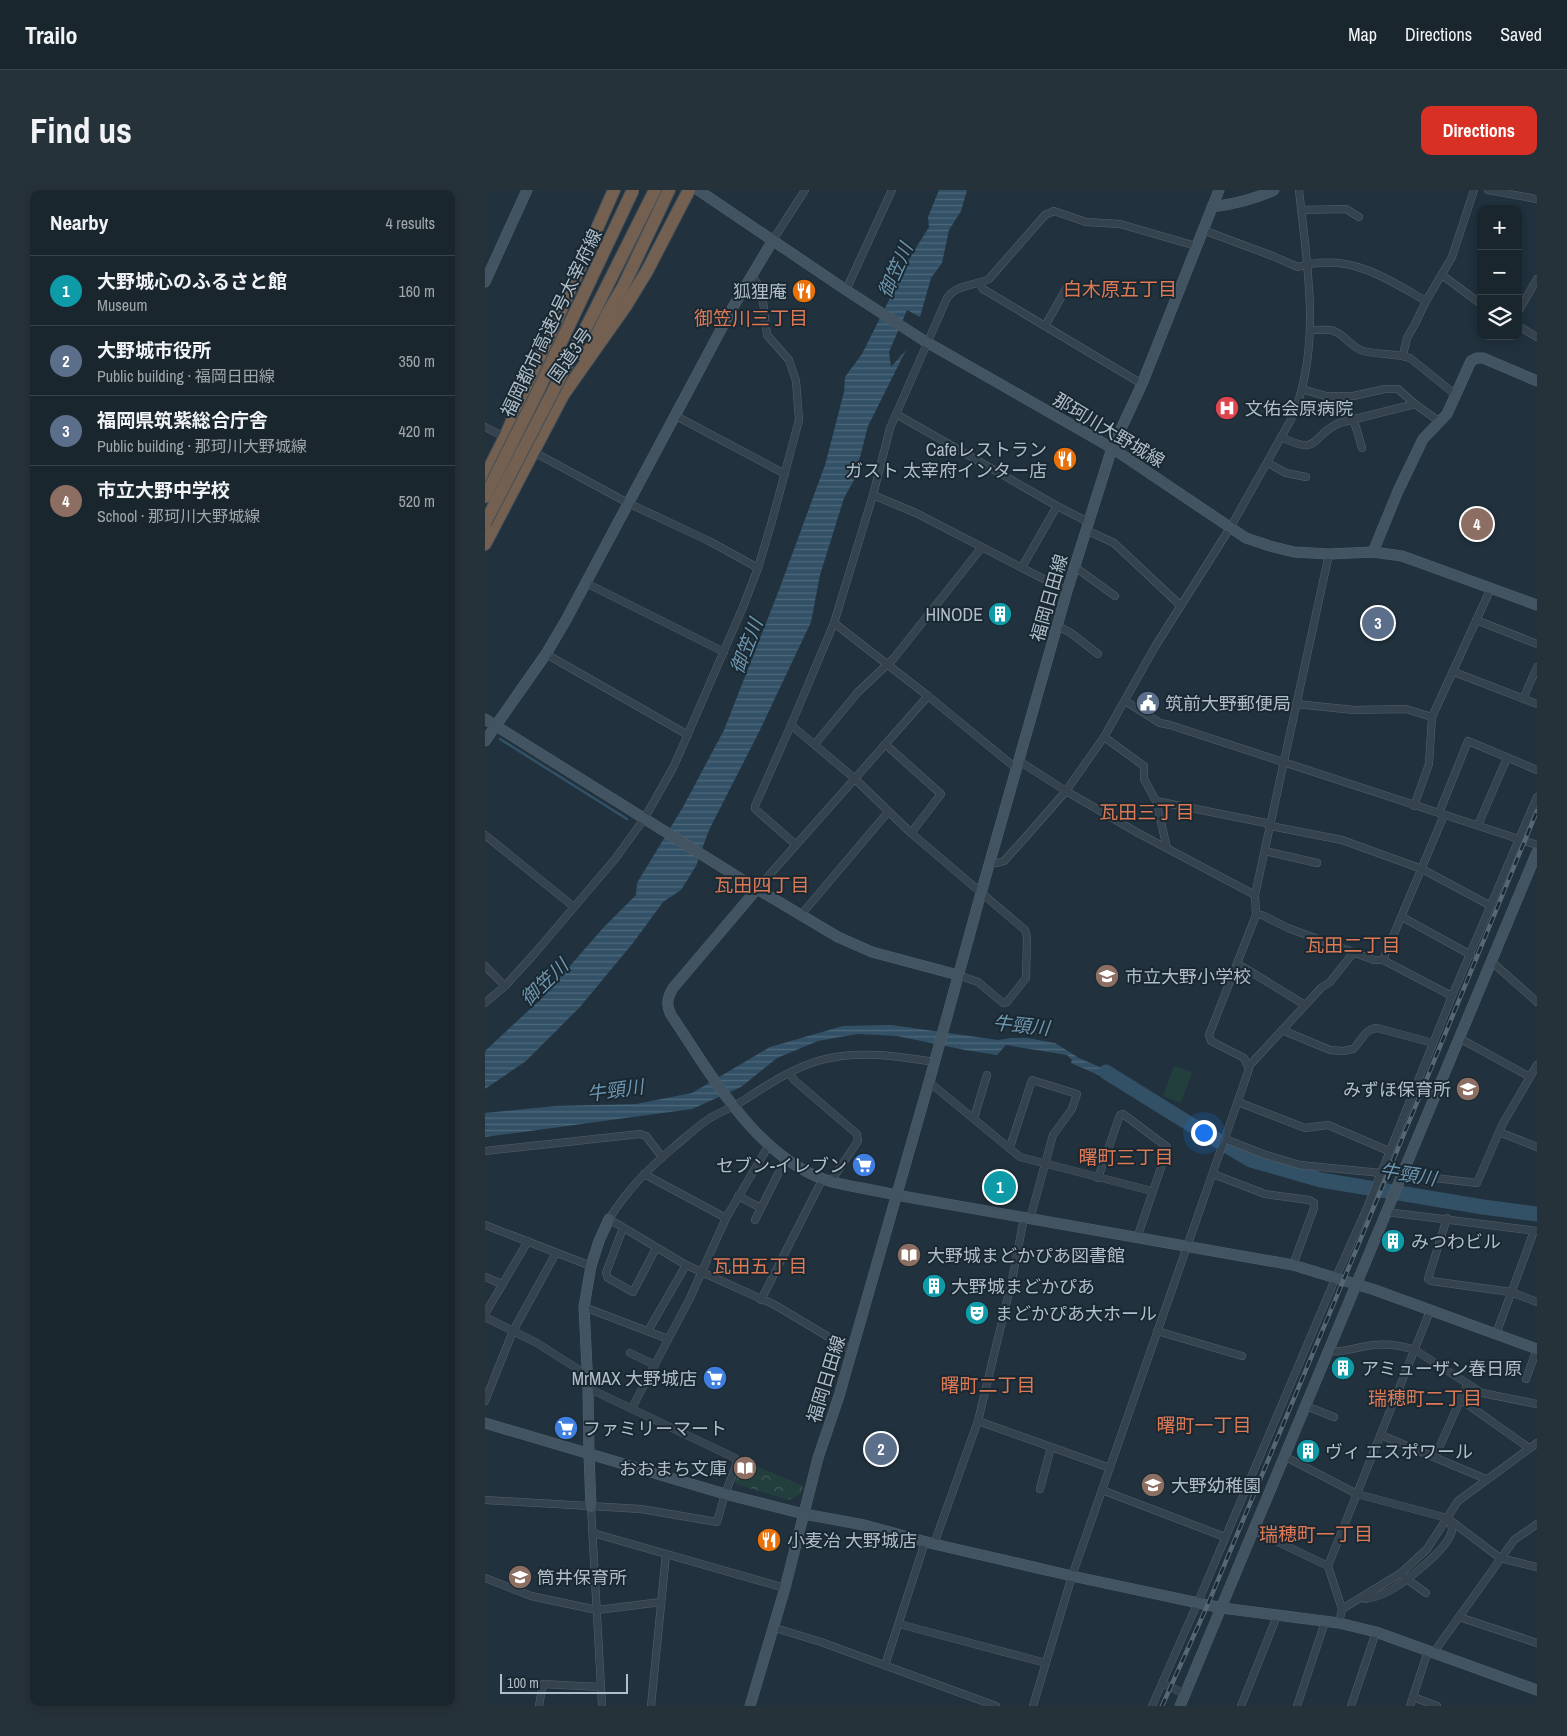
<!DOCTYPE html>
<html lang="en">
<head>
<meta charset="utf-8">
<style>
	:root { --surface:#19262e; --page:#26323a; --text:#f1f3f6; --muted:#9fa5aa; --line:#37434a; --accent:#d93025 }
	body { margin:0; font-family:"Archivo Narrow","Noto Sans JP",sans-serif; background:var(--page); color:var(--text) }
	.controls { position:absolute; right:15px; top:15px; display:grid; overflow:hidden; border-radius:10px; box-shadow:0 2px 12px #0003 }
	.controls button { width:45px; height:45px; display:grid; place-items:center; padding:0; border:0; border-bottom:1px solid var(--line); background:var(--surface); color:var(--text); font:25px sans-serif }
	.scale { position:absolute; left:15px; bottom:12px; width:128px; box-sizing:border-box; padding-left:5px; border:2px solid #b0bec9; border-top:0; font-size:14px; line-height:18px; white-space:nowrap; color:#b0bec9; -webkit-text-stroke:4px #1a2832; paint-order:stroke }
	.you { position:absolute; left:718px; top:942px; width:18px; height:18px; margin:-12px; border:4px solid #fff; border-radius:50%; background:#1a73e8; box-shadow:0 0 0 8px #1a73e833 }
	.badge { display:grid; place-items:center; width:32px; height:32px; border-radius:50%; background:var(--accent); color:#fff; font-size:16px; font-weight:700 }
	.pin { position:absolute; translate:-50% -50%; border:2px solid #fff; box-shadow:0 1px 5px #0006 }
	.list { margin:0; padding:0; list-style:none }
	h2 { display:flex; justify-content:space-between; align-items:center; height:65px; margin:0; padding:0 20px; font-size:21px }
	h2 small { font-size:16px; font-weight:400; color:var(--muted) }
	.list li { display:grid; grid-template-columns:32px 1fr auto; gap:15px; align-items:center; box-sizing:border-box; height:70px; padding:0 20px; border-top:1px solid var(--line) }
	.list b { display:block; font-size:19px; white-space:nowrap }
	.list p { margin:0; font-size:16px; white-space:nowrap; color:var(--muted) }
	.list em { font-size:16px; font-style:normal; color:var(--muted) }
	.icon { flex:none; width:28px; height:28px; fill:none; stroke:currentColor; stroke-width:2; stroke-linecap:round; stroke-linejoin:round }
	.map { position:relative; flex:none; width:1052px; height:1516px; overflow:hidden; border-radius:10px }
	header { display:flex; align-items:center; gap:30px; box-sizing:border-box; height:70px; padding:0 25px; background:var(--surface); border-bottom:1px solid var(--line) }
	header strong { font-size:24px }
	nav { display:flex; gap:28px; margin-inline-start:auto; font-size:18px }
	.intro { display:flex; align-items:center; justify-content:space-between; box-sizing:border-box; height:120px; padding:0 30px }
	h1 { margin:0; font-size:35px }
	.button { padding:12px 22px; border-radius:10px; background:var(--accent); color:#fff; font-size:18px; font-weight:700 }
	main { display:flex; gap:30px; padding:0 30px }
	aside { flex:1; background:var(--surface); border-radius:10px; box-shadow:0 2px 12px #0003 }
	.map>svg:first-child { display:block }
</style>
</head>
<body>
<header>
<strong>Trailo</strong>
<nav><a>Map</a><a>Directions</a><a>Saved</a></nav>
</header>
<div class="intro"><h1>Find us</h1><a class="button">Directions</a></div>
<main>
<aside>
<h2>Nearby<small>4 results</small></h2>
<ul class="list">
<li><span class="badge" style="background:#0f9aa8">1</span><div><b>大野城心のふるさと館</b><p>Museum</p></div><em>160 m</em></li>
<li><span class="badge" style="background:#5c6f8a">2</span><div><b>大野城市役所</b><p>Public building · 福岡日田線</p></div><em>350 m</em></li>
<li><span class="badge" style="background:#5c6f8a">3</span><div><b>福岡県筑紫総合庁舎</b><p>Public building · 那珂川大野城線</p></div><em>420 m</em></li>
<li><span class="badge" style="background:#8d6e63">4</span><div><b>市立大野中学校</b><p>School · 那珂川大野城線</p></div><em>520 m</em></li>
</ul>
</aside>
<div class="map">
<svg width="1052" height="1516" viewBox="0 0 1052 1516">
	<defs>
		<pattern id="forest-crowns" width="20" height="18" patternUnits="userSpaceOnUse" patternTransform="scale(1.25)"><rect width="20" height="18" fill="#233f3d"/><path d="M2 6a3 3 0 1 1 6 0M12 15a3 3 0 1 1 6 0" fill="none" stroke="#405958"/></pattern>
		<pattern id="water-rules" width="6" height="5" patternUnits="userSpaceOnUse" patternTransform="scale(1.25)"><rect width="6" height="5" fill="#335166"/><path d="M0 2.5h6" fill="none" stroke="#4e687b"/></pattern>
	</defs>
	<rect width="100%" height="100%" fill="#21323e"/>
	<path fill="url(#forest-crowns)" d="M257,1270l61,26 -2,7 -12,7 -53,-16 -2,-4z"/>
	<path fill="#233f3d" d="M689,876l18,6 -11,31 -18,-7z"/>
	<g fill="url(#water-rules)">
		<path d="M454,0h28l-6,21 -12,19 -7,33 -11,15 -11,39 -13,-7 -18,42 2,15 15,-17 -38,76 -14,54 -10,18 -24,77 -9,47 -52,110 -50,98 -13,36 -15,24 -18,12 -30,41 -53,64 -54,54 -41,28v-38l57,-53 61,-70 33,-33 1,-12 46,-76 41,-77 55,-140 46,-125 19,-73 1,-15 17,-23 49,-98 18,-29 -1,-10z"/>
		<path d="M406,835l107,15 13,-2h16l28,5 24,15 30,13 16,12 -22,-6 -32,-14 1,-3 -5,-5 -61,-10 -9,10 -32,-5 -68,-14 -40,-2 -39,7 -41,17 -36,29 -49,22 -207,28v-24l70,-7 81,-2 56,-11 78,-46 73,-21z"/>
	</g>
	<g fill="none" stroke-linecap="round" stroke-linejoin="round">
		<path stroke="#335166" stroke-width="2.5" d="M15,549l127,80"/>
		<path stroke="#335166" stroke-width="15" d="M621,882l87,54 58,34 70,20 162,27 54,7"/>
		<g stroke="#53616b" stroke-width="8">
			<g id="street">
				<path d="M1003,0l49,9"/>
				<path d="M816,20l45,-1 13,8"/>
				<path d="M718,40l67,25 28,12c50,-15 86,10 128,34"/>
				<path d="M288,50l32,-50"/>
				<path d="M957,85l39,29"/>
				<path d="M494,93l4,6 159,95"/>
				<path d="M361,100l46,-100"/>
				<path d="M1033,122l19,-33"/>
				<path d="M560,136l22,-39"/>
				<path d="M1033,136l19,11"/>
				<path d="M826,140c7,0 17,-1 23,1 11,4 18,17 29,20 16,4 32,2 47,7l46,37"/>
				<path d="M918,165l4,-17 8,-14 11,-23 26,-44 22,-67"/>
				<path d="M817,199c13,5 35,7 44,18 9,11 12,28 16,41"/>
				<path d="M841,206h27l32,-7h13l17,15"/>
				<path d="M411,224l161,92 31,16"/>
				<path d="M189,225l111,59"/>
				<path d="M0,237l22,11"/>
				<path d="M796,247c40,20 29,-1 58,-14l76,-19 25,18"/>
				<path d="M47,261l96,52 81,38 49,27"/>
				<path d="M783,273l18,10 20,4"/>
				<path d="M388,305l43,18 151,78"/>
				<path d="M601,340l28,13 67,63"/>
				<path d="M537,377l35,-61"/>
				<path d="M590,377l40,29"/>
				<path d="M101,393l138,69"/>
				<path d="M991,430l61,24"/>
				<path d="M349,433l94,73 89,73"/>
				<path d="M573,436l13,7 27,21"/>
				<path d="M61,464l142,81"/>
				<path d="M969,482l83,32"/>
				<path d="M1038,509l14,-32"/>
				<path d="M640,511l35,22 10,2c122,40 245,80 367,120"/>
				<path d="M811,514l58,6 52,-1 26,8"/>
				<path d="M306,535l63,53 57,55 114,97 2,7 -1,41 -19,24 -4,1 -25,-21 -20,-7"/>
				<path d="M619,547l40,29v13l12,22 115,23"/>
				<path d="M330,554l43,-52 36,-34 88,-111"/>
				<path d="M400,554l56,50 -30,39"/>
				<path d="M534,571l47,30 72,42 117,62"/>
				<path d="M671,611l11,47"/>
				<path d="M929,616l15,-42 3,-47 59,-129"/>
				<path d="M954,623l29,-72 69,29"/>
				<path d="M993,635l29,-67"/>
				<path d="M785,636l72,14 80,29 69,37"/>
				<path d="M0,645l89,72"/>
				<path d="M310,654l-40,-35v-3l36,-81 43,-102 39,-128 17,-67 57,-130c10,-14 28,-12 42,-19l56,-64 9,-4 32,11 34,2 76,22"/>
				<path d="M780,661l52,12"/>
				<path d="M505,673h7l7,-2 20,-22 42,-48 38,-54 52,-92 74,-117 63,-112c29,-72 14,-151 6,-226"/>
				<path d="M272,699l171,-193"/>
				<path d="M771,725h6l26,13 86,32h9l69,36"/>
				<path d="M315,726l88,-104"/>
				<path d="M917,727l69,38"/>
				<path d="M898,770l61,-145"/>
				<path d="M1007,772l45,40"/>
				<path d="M753,774l67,41"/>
				<path d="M0,776l20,20"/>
				<path d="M0,813l20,-17 30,-33 80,-94 29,-40 30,-53 69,-159 15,-39 14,-47 27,-101 -3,-39 -7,-21 -22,-25 -5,-42 -2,-6 -8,-11"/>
				<path d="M797,840l48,20 13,1 10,-2c9,-8 11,-20 24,-21l56,15"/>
				<path d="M974,848l71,39"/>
				<path d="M764,876l72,-78 9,-6 24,-30"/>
				<path d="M304,883l5,7 63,54 1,7 -27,40"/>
				<path d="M444,892l91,75 132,34"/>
				<path d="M753,912l67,26 23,-3 61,26"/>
				<path d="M489,928l13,-43"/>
				<path d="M1014,942l38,15"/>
				<path d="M740,949l38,15 37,11 81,8"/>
				<path d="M525,957l22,-67 45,14 -5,15 -19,26 -23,84"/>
				<path d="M0,961l155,-17 6,2 16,21"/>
				<path d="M159,984l82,44"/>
				<path d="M728,984l52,20 44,6 5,3v5l-21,57"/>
				<path d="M916,984l76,9 25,-58 35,-60"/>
				<path d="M613,988l22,-63 3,-1 44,33v3l-30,88"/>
				<path d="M253,1006l23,12"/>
				<path d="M902,1022l150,19"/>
				<path d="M962,1028l-19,61 3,2 80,11 26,10"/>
				<path d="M270,1030l31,-62"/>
				<path d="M0,1035l106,41"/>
				<path d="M138,1038l-17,45 2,5 25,14 23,-44"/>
				<path d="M0,1087l17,7"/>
				<path d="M276,1110l62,-122"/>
				<path d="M99,1117l84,32"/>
				<path d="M0,1124l43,-73"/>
				<path d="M0,1127l52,26 50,32"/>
				<path d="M163,1141l38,-66"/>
				<path d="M672,1141l85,25"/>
				<path d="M1011,1144l38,-103"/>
				<path d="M367,1161l-77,-46 -89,-40 -77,-46c19,-30 38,-49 66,-73 11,-9 23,-20 35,-28 10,-6 21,-10 31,-16 25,-16 51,-34 80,-42 38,-10 76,-4 113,2"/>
				<path d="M843,1161c14,2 26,-3 39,-5 16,-3 33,-1 48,4l67,43 55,11"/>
				<path d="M145,1163l25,12"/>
				<path d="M1041,1189l11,-30"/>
				<path d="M975,1209l69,49"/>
				<path d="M0,1211l28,-70 43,-78"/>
				<path d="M821,1216l28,11"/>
				<path d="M147,1218l58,-110 36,-80 43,-73"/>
				<path d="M493,1231l132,47"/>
				<path d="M896,1245l105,44"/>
				<path d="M799,1266l73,38 90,24 53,40 37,9"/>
				<path d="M950,1267l32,-72"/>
				<path d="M555,1299l11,-42"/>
				<path d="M617,1300l123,47"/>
				<path d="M0,1310l156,9 76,13 8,-28 12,-31 -2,-5 -147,-70"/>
				<path d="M106,1317l11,199"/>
				<path d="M768,1340l75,36 14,43"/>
				<path d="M108,1343l192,55"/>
				<path d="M449,1354l44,-123 34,-141 12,-62"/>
				<path d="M843,1376l102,-255"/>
				<path d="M919,1387l22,16"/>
				<path d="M0,1388l46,18 66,14 64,-8"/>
				<path d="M880,1409c7,-1 16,-4 22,-7 16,-8 63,-44 65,-62 0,-4 -2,-8 -4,-11"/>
				<path d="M974,1427l78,26"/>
				<path d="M854,1433l3,-14 59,-36 26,-24 31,-48 79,-58"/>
				<path d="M414,1434l147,39"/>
				<path d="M287,1437l49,15 175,64"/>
				<path d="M949,1462l80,-112 23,-16"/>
				<path d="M400,1475l40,-123"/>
				<path d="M677,1493l23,11"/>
				<path d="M928,1507l24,9"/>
				<path d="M54,1516l4,-22 57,3"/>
				<path d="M166,1516l15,-152"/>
				<path d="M548,1516l39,-130 177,-507 -5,-11 -33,-17 -2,-6 47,-120 -1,-20 74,-341"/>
				<path d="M667,1516l46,-104 138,-325 31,-69 85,-212 85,-199"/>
				<path d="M756,1516l36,-90"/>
				<path d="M812,1516l28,-84"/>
				<path d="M866,1516l25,-74"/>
				<path d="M925,1516l18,-55"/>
			</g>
		</g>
		<g stroke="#53616b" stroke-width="11">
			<g id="secondary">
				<path d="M213,0l148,100 77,50 189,108 134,90 24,8 24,6 35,2 44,-2 29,4 135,49"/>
				<path d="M727,17c22,-3 41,-7 62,-17"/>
				<path d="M0,92l42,-92"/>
				<path d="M888,362l25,-61 25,-52 24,-25 24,-53 6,-3h6l54,23"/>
				<path d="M0,529l272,170 81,48 34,15 86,23"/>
				<path d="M0,551l61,-87 20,-34 167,-313 40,-67"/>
				<path d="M272,699l-84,99c-6,10 -7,17 -2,27 41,60 86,145 161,167 21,5 43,8 64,13l397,70 82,25 162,59"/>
				<path d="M0,1233l240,71 79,20 60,11 70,19 138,32 150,32 117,15 37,9 161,58"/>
				<path d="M106,1317l-2,-53 -1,-66 -4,-81 7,-41 8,-25 10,-22"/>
				<path d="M265,1516l35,-118 33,-130 21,-62 90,-314 52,-189 86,-302 45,-143 30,-64 77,-194"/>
				<path d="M695,1516l357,-854"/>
			</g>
		</g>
		<g stroke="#404e58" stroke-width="14">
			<g id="highway">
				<path d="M109,122l61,-122"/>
				<path d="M98,165l40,-68 46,-97"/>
				<path d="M0,287l20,-40 109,-247"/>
				<path d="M0,354l78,-149 62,-88 22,-36 42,-81"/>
			</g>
		</g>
		<use href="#street" stroke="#35434e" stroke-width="7"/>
		<use href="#secondary" stroke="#425361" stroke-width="10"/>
		<use href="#highway" stroke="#746051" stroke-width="12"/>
		<g stroke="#566875" stroke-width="4.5">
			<path id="rail" d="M677,1516l46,-102 156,-373 173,-420"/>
		</g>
		<use href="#rail" stroke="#1a2832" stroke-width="2.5" stroke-dasharray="8" stroke-linecap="butt"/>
		<g stroke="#404e58" stroke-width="14" stroke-linecap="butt">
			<g id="highway-bridge">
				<path d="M0,307l52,-104 96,-203"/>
				<path d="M0,333l109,-211"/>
			</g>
		</g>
		<use href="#highway-bridge" stroke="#746051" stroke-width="12"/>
	</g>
	<defs>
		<g id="restaurant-disc" transform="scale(1.25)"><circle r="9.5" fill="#e8710a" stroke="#1a2832"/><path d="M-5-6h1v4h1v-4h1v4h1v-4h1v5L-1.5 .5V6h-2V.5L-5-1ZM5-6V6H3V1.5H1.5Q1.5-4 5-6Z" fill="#fff"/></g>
		<g id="hospital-disc" transform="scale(1.25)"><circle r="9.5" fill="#e0444e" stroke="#1a2832"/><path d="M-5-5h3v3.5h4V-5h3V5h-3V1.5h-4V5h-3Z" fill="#fff"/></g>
		<g id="building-disc" transform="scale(1.25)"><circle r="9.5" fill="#0f9aa8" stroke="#1a2832"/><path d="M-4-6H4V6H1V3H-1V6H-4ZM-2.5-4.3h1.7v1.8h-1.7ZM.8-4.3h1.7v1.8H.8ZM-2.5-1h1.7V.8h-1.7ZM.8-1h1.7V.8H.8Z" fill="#fff"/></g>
		<g id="civic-disc" transform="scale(1.25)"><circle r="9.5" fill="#5c6f8a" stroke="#1a2832"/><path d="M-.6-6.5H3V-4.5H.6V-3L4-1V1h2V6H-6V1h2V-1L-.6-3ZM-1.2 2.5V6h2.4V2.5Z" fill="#fff"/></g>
		<g id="school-disc" transform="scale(1.25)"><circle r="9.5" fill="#8d6e63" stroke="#1a2832"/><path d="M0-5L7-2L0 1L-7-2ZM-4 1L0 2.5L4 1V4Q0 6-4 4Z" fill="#fff"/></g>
		<g id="supermarket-disc" transform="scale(1.25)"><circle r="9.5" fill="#3f7fe0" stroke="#1a2832"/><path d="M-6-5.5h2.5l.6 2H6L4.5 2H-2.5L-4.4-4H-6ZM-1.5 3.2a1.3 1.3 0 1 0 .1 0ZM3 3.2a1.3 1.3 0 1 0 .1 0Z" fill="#fff"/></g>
		<g id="library-disc" transform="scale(1.25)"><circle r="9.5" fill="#8d6e63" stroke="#1a2832"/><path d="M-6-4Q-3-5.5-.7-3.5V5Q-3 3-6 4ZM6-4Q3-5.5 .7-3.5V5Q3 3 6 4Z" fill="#fff"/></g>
		<g id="theatre-disc" transform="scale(1.25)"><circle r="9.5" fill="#0f9aa8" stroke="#1a2832"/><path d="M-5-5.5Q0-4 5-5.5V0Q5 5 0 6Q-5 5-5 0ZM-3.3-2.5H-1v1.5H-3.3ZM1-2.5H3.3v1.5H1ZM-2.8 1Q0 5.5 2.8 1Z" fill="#fff"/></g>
	</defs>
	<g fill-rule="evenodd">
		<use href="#restaurant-disc" x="319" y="101"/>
		<use href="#hospital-disc" x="742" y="218"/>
		<use href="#restaurant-disc" x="580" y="269"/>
		<use href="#building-disc" x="515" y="424"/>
		<use href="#civic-disc" x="663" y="513"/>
		<use href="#school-disc" x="622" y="786"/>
		<use href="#school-disc" x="983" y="899"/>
		<use href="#supermarket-disc" x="379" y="975"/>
		<use href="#building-disc" x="908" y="1051"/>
		<use href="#library-disc" x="424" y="1065"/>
		<use href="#building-disc" x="449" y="1096"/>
		<use href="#theatre-disc" x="492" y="1123"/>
		<use href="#building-disc" x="858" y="1178"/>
		<use href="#supermarket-disc" x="230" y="1188"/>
		<use href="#supermarket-disc" x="81" y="1238"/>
		<use href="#building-disc" x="823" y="1261"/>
		<use href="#library-disc" x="260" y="1278"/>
		<use href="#school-disc" x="668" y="1295"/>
		<use href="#restaurant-disc" x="284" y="1350"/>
		<use href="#school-disc" x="35" y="1387"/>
	</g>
	<g text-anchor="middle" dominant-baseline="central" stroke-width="4" stroke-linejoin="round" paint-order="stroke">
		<g font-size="18" fill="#b0bec9" stroke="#1a2832" text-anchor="start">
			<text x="302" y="101" text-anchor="end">狐狸庵</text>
			<text x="760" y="218">文佑会原病院</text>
			<text x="562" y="259" text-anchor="end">Cafeレストラン<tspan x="562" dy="21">ガスト 太宰府インター店</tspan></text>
			<text x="498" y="424" text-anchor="end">HINODE</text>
			<text x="680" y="513">筑前大野郵便局</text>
			<text x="640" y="786">市立大野小学校</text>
			<text x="966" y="899" text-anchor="end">みずほ保育所</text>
			<text x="362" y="975" text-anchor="end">セブン-イレブン</text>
			<text x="926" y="1051">みつわビル</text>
			<text x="442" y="1065">大野城まどかぴあ図書館</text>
			<text x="466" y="1096">大野城まどかぴあ</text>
			<text x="510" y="1123">まどかぴあ大ホール</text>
			<text x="876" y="1178">アミューザン春日原</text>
			<text x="212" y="1188" text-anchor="end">MrMAX 大野城店</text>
			<text x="98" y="1238">ファミリーマート</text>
			<text x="840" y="1261">ヴィ エスポワール</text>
			<text x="242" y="1278" text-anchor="end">おおまち文庫</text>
			<text x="686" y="1295">大野幼稚園</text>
			<text x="302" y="1350">小麦冶 大野城店</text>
			<text x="52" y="1387">筒井保育所</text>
		</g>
		<g font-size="18" fill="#b0bec9" stroke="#1a2832">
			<text transform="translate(66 133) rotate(-64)">福岡都市高速2号太宰府線</text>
			<text transform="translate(85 165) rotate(-55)">国道3号</text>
			<text transform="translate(624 240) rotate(31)">那珂川大野城線</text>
			<text transform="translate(564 408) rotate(-74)">福岡日田線</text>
			<text transform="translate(341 1189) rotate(-73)">福岡日田線</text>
		</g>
		<g font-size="19" font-style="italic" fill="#6e96af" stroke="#1a2832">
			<text transform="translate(410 80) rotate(-66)">御笠川</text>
			<text transform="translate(261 456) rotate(-69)">御笠川</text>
			<text transform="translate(59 792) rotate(-44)">御笠川</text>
			<text transform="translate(536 835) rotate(6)">牛頸川</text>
			<text transform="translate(130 900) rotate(-8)">牛頸川</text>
			<text transform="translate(923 984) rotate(9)">牛頸川</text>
		</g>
		<g font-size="19" fill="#de7956" stroke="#1a2832">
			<text x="635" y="99">白木原五丁目</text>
			<text x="266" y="128">御笠川三丁目</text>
			<text x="662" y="622">瓦田三丁目</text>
			<text x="277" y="695">瓦田四丁目</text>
			<text x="868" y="755">瓦田二丁目</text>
			<text x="641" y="967">曙町三丁目</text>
			<text x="275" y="1076">瓦田五丁目</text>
			<text x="503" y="1195">曙町二丁目</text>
			<text x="940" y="1208">瑞穂町二丁目</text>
			<text x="719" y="1235">曙町一丁目</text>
			<text x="831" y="1344">瑞穂町一丁目</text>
		</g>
	</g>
</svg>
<div class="controls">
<button>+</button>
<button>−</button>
<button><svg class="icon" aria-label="layers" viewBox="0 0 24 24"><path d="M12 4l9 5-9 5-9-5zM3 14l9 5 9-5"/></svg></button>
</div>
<div class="scale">100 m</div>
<div class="you"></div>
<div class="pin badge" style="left:515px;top:997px;background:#0f9aa8">1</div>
<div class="pin badge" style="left:396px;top:1259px;background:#5c6f8a">2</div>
<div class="pin badge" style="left:893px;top:433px;background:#5c6f8a">3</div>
<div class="pin badge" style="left:992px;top:334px;background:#8d6e63">4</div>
</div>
</main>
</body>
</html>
